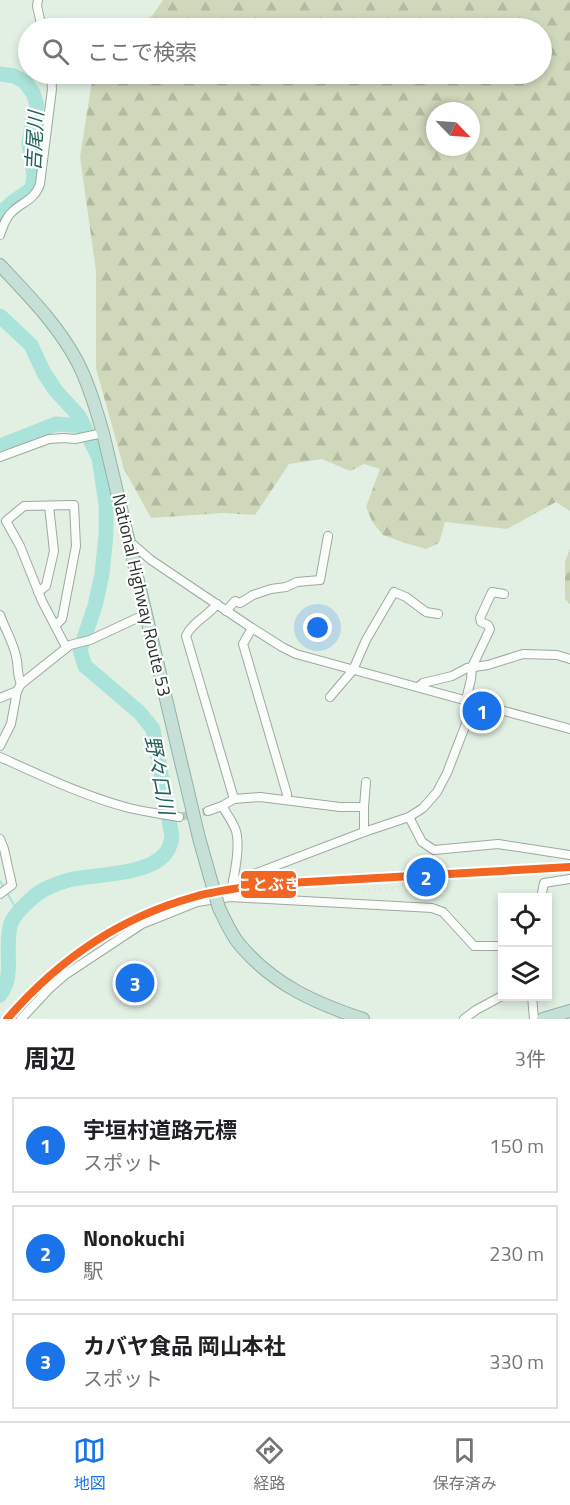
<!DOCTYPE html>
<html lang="ja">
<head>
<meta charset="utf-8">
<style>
	:root { --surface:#fff; --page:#f2f2f2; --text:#202124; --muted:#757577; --line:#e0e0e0; --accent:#1a73e8 }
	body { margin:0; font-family:"Titillium Web","Noto Sans JP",sans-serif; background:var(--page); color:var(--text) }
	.controls { position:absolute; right:18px; bottom:18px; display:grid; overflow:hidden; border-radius:0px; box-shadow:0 3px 9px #0003 }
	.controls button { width:54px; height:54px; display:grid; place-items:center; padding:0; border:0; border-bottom:2px solid var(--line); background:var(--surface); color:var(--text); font:30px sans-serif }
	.compass { position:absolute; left:426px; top:102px; width:54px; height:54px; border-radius:50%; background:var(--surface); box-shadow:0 3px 9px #0003; rotate:115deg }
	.you { position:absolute; left:318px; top:628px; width:21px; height:21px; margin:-15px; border:4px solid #fff; border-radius:50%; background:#1a73e8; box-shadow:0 0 0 9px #1a73e833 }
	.badge { display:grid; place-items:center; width:39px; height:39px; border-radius:50%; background:var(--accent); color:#fff; font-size:20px; font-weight:700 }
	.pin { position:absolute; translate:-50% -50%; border:3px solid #fff; box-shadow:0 2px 6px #0006 }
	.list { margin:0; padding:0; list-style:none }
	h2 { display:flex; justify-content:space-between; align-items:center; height:78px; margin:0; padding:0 24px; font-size:26px }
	h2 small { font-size:20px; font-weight:400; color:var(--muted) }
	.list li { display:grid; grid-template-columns:39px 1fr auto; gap:18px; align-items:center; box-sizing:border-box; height:96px; margin:0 12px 12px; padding:0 12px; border:2px solid var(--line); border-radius:0px }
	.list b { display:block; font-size:22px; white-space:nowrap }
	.list p { margin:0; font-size:20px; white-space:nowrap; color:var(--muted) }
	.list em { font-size:20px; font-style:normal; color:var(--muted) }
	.icon { flex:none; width:33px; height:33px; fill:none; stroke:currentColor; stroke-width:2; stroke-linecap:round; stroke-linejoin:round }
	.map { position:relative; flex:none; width:570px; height:1019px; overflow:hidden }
	.search { position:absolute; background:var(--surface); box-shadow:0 3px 9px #0003; left:18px; right:18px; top:18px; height:66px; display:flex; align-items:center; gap:15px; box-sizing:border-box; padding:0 21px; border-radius:33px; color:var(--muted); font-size:22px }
	.sheet { height:402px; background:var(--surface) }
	nav { display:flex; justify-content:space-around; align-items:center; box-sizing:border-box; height:84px; border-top:2px solid var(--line); background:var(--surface); font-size:16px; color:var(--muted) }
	nav a { display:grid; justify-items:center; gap:3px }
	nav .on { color:var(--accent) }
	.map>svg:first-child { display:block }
</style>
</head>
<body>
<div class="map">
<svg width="570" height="1019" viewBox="0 0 570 1019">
	<defs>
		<pattern id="forest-firs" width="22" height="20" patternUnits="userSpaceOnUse" patternTransform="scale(1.5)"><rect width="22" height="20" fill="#d0d8bc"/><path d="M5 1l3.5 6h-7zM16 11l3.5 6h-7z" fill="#b2baa2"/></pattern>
	</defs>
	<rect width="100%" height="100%" fill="#e2f0e4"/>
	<g fill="url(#forest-firs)" fill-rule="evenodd">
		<path d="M163,0h407v511l-14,-9 -49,27 -62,-7 -6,21 -13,6 -21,-6 -22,-8 -10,-12 -7,-16 14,-38 -16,-5 -14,7 -28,-12 -33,5 -34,51 -32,-2 -72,5 -27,-49 -28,-101v-97l-16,-114 13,-83h449v-46h-418l28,-12zM435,111h36v36h-36z"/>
		<path d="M570,549v55l-5,-5v-38z"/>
	</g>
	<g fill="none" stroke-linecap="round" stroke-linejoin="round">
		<path stroke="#aae3d9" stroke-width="2" d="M0,881l19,32"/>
		<g stroke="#aae3d9" stroke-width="15">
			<path d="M0,74l14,2 11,6 8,11 4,12 -4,15 -4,23 5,33 -2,12c-11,10 -23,14 -32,27"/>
			<path d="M0,316l31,29 13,28 12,18 23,25 20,42 7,46v31l-4,39 -7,32 -15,44 5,16 54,46 14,17 19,108c-1,6 -3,12 -7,17 -18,21 -66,20 -92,25 -9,2 -22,7 -30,11 -10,6 -28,23 -32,33 -8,24 5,51 -11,72"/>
			<path d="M0,446l56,-22 28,2"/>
		</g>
		<path stroke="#bccabe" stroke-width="8" stroke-dasharray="8 4" stroke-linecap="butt" d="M179,817l29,-6"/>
		<g stroke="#9ea9a0" stroke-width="10">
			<g id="minor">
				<path d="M38,0l-1,6 5,22"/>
				<path d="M0,235c3,-8 5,-17 12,-23 11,-11 22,-11 28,-28l12,-95 -1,-15"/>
				<path d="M0,457l49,-18 15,-1 11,1 28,-6"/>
				<path d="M129,541l22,19 101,68 30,19 14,7 274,75"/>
				<path d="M38,592l8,-6 8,-35 -5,-45"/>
				<path d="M217,604c-9,12 -26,19 -31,32l48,163"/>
				<path d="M226,611l9,-10 5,2 13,-8 18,-6 15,-2 11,-5 23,-2 8,-44"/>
				<path d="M0,615c5,14 13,27 16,41 3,11 0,16 5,28"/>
				<path d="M55,626l7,-7 14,-73 -2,-41 -50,1 -18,15 14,25 22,55 24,46"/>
				<path d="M252,628l-9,16 44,150v6"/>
				<path d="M418,687l5,-4 29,-7 15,-8 21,-3 35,-11 34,1 13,4"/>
				<path d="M330,697l23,-27 13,-30 28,-48 12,5 20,15 12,2"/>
				<path d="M0,698l17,-7"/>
				<path d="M466,700l5,-21 1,-12 18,-38 -2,-4 -7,-3 -1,-4 12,-26 12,2"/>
				<path d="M0,746l11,-22 6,-33 4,-7 49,-39 20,-5 56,-26"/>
				<path d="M0,757c42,19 84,39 129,51 16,4 34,6 50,9"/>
				<path d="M222,806l12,-7 26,-2 80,10h24v25"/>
				<path d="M364,807l2,-25"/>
				<path d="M208,811l14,-5c5,8 11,16 14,25 5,18 -3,48 -6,66"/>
				<path d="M409,817l13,25 12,8 64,-6 72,11"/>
				<path d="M0,839l4,10 8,36 -12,9"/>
				<path d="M233,882l131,-50 45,-15 14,-9 14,-16 10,-19 27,-70"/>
				<path d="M541,898l3,-15 26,-4"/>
				<path d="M532,996l2,23"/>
				<path d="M21,1019l28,-30 16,-14 77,-51 55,-22 33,-5 202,11 11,4 31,34h28"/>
				<path d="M464,1019l12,-9 26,-14"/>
			</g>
		</g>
		<g stroke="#92b1a4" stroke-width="14">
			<g id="highway">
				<path d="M0,265c28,30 59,61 78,98 11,22 18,46 25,70l96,405 11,39"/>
				<path d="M219,908c6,12 12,27 21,37 34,40 75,58 123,74"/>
				<path d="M543,1019l27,-8"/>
			</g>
		</g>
		<path stroke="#d8dcd8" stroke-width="1.5" stroke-dasharray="1.5 4.5" stroke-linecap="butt" d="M394,871l-32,2 1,17 34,-2v-2"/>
		<use href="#minor" stroke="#fbfdfb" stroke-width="8"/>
		<use href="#highway" stroke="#c6e0d7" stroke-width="12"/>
		<g stroke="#92b1a4" stroke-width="14" stroke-linecap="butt">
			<path id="highway-bridge" d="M210,877l9,31"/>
		</g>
		<use href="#highway-bridge" stroke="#c6e0d7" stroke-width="12"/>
		<g stroke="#fff" stroke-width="12">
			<path id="rail-1" d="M7,1019c51,-59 111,-101 187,-122 25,-7 51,-10 77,-13l299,-17"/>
		</g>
		<use href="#rail-1" stroke="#f26522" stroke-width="8"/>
	</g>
	<g text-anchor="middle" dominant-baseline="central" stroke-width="4.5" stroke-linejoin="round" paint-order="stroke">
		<g font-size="18" fill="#263028" stroke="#fff">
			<text transform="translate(142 595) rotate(77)">National Highway Route 53</text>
		</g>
		<g font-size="20" font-style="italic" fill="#23625b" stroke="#fff">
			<text transform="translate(34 141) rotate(-87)">吉尾川</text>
			<text transform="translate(160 775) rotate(79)">野々口川</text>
		</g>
	</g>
	<rect stroke="#fff" stroke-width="2" x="240" y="870" width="57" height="29" rx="6" fill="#f26522"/>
	<g font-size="16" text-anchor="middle" font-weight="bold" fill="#fff">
		<text x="268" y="890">ことぶき</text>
	</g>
</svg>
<div class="controls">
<button><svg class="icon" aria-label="locate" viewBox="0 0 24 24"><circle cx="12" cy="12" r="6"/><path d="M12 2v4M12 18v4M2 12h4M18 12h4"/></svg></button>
<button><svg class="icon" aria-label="layers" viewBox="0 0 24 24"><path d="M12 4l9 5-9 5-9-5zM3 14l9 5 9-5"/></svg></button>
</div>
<svg class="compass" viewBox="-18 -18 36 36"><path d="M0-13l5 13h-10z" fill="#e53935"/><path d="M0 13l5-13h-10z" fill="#757577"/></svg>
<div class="you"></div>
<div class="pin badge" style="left:482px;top:711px">1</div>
<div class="pin badge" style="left:426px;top:877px">2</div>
<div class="pin badge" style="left:135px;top:983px">3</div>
<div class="search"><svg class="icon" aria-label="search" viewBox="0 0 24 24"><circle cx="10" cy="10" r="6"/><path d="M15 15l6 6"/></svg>ここで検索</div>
</div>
<section class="sheet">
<h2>周辺<small>3件</small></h2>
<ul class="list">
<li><span class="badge">1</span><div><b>宇垣村道路元標</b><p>スポット</p></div><em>150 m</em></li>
<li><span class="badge">2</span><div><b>Nonokuchi</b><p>駅</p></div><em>230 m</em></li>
<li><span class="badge">3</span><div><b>カバヤ食品 岡山本社</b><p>スポット</p></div><em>330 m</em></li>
</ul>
</section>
<nav>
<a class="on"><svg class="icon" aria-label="map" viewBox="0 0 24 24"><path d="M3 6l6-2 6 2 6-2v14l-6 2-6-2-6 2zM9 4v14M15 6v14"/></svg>地図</a>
<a><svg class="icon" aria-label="directions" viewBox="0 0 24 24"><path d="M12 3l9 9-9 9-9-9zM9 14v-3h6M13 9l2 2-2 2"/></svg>経路</a>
<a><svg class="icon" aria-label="saved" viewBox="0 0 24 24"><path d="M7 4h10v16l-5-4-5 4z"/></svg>保存済み</a>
</nav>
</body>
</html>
